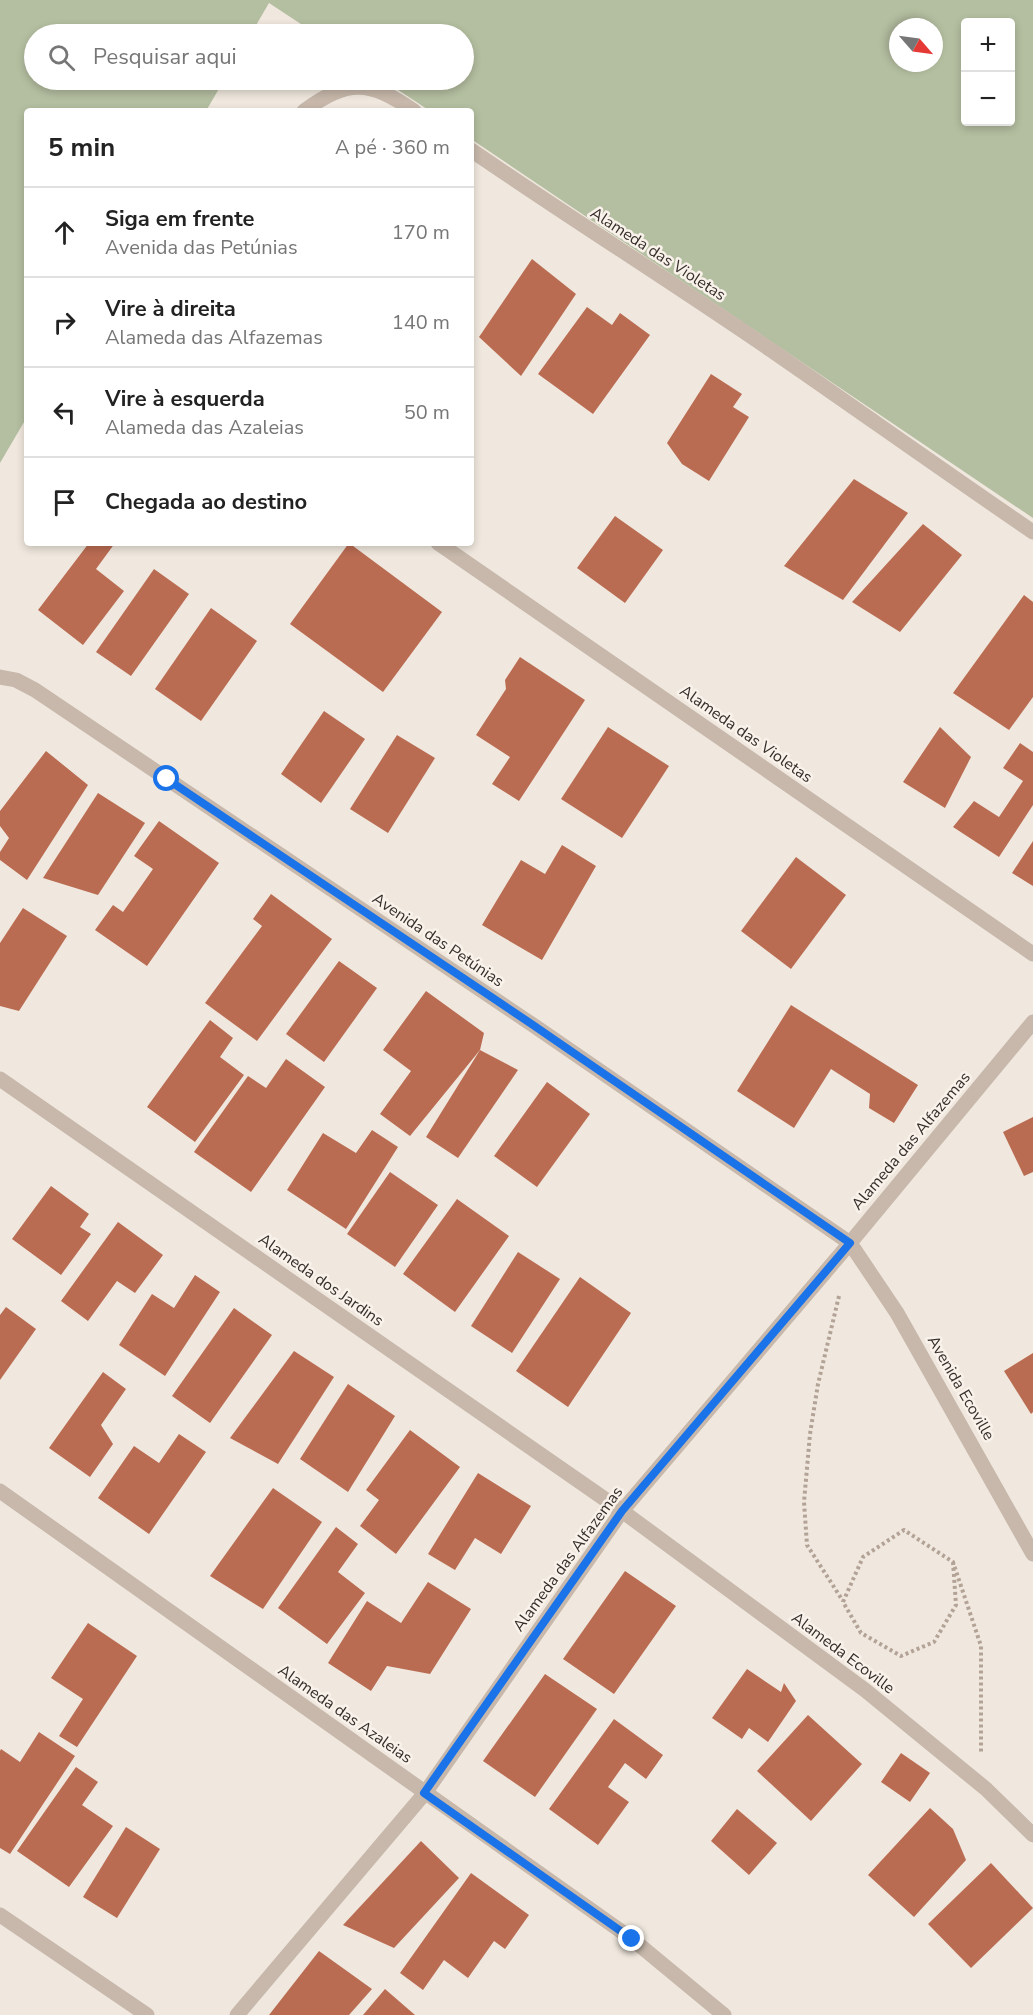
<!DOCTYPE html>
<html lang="pt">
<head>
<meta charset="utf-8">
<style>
	:root { --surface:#fff; --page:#f6f6f6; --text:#222; --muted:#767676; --line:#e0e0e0 }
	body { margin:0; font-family:"Nunito Sans",sans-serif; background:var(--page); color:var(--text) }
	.controls { position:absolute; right:18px; top:18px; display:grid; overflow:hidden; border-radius:6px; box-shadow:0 3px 9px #0003 }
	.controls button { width:54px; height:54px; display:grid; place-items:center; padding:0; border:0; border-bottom:2px solid var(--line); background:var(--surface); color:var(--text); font:30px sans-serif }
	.compass { position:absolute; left:889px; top:18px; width:54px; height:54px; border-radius:50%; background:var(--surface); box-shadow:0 3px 9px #0003; rotate:118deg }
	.stop { position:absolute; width:18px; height:18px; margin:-14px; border:4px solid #1a73e8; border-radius:50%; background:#fff }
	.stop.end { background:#1a73e8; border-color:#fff; box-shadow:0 2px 6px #0008 }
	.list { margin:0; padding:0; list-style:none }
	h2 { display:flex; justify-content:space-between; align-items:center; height:78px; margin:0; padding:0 24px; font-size:26px }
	h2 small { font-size:20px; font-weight:400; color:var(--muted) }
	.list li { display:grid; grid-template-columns:39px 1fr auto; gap:18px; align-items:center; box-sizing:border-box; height:90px; padding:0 24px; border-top:2px solid var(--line) }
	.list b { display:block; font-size:22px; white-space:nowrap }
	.list p { margin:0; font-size:20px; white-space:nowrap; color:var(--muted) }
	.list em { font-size:20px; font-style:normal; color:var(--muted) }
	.icon { flex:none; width:33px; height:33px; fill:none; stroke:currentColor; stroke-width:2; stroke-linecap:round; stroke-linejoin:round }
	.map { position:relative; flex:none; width:1033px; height:2015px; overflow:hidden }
	.search { position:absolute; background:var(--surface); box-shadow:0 3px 9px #0003; left:24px; top:24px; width:450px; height:66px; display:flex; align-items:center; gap:15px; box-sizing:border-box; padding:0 21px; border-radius:33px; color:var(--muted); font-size:22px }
	.panel { position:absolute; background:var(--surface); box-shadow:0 3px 9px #0003; left:24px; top:108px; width:450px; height:438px; border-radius:6px }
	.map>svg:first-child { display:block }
</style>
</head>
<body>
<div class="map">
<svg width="1033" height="2015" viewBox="0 0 1033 2015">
	<rect width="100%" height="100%" fill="#f0e8de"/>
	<path fill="#b4bea0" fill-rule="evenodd" d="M0,0h1033v518l-562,-379v-28h-41l-47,-31h81v-46h-148l-47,-31 -18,31h-217v46h190l-18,31h-179v306l-27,46zM966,22h44v100h-44zM898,27h36v36h-36z"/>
	<g fill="#ba6c52">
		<path d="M532,259l44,35 -55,82 -42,-39z"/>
		<path d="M587,307l25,18 8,-12 30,22 -57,79 -55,-40z"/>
		<path d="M711,374l31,20 -9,13 16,10 -40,64 -27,-17 -15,-21z"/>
		<path d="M854,479l54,34 -65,87 -59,-34z"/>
		<path d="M615,516l48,34 -38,53 -48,-35z"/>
		<path d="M923,524l39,31 -62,77 -48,-30z"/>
		<path d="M89,543h26l-19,26 28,22 -41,54 -45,-35z"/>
		<path d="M349,543l93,69 -59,80 -93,-68z"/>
		<path d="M154,569l35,25 -58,82 -35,-24z"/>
		<path d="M1024,595l9,7v95l-24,33 -56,-37z"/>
		<path d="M211,608l46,33 -56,80 -46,-32z"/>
		<path d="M520,657l65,43 -66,101 -27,-17 18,-27 -34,-22 30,-46 -1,-9z"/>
		<path d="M324,711l41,28 -44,64 -40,-29z"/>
		<path d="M608,727l61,39 -47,72 -61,-39z"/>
		<path d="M940,727l31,30 -26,51 -42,-26z"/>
		<path d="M397,735l38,23 -47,75 -38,-24z"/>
		<path d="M1020,743l13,9v53l-34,52 -46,-30 21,-26 25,16 24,-36 -20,-13z"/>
		<path d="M46,751l42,34 -61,95 -27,-20v-8l9,-14 -9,-12v-15z"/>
		<path d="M98,793l47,30 -47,72 -55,-17z"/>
		<path d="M159,821l60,42 -72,103 -52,-36 18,-25 10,7 30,-43 -19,-13z"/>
		<path d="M1033,841v45l-21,-13z"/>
		<path d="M562,845l34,21 -54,94 -60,-35 39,-65 24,14z"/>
		<path d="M796,857l50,38 -55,74 -50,-38z"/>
		<path d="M271,894l61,45 -75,102 -52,-38 57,-77 -9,-7z"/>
		<path d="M23,908l44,28 -48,75 -19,-5v-63z"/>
		<path d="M339,961l38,27 -53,74 -38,-28z"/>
		<path d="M426,991l58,42 -4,17 -70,86 -30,-22 31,-43 -28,-21z"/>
		<path d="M791,1005l127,80 -24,38 -25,-15 1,-14 -39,-25 -37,59 -57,-37z"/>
		<path d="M210,1020l23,18 -13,19 24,18 -49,67 -48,-35z"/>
		<path d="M480,1050l38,20 -60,88 -32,-21z"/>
		<path d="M286,1059l39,28 -74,105 -57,-40 54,-76 18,12z"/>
		<path d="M547,1082l43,32 -53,73 -43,-31z"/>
		<path d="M1033,1117v55l-9,4 -21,-44z"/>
		<path d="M372,1130l26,17 -52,82 -59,-39 36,-57 33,20z"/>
		<path d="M390,1172l48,33 -43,62 -48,-33z"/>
		<path d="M51,1186l38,28 -9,13 11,7 -30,41 -49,-36z"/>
		<path d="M457,1199l52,37 -54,76 -52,-38z"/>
		<path d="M118,1222l45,33 -28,38 -18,-12 -29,40 -27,-20z"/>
		<path d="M518,1252l42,27 -48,74 -41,-27z"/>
		<path d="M195,1275l25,17 -55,84 -46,-31 33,-51 22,14z"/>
		<path d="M580,1277l51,36 -63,94 -52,-36z"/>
		<path d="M6,1307l30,22 -36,51v-65z"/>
		<path d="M234,1308l38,27 -62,88 -38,-27z"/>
		<path d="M294,1351l40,26 -56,87 -48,-26z"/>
		<path d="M1033,1353v59l-2,2 -27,-43z"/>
		<path d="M103,1372l23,17 -25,36 12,19 -23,33 -41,-29z"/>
		<path d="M348,1384l47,32 -47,76 -48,-33z"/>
		<path d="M410,1430l50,37 -64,87 -36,-28 19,-26 -13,-10z"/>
		<path d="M179,1434l27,18 -57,82 -51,-36 36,-52 25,17z"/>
		<path d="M478,1473l53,33 -30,48 -26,-16 -20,32 -27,-16z"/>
		<path d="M273,1488l49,34 -59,87 -53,-33z"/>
		<path d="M336,1527l22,17 -20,28 27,21 -38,51 -49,-36z"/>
		<path d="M625,1571l51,35 -62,88 -51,-35z"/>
		<path d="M428,1582l43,27 -41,65 -43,-8 -16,25 -43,-28 39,-62 34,22z"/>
		<path d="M88,1623l49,33 -60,91 -18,-11 24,-37 -32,-21z"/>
		<path d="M747,1669l34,23 3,-9 12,18 -28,41 -19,-14 -7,11 -30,-21z"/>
		<path d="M545,1674l52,35 -62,88 -52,-36z"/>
		<path d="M808,1715l54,49 -51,57 -54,-50z"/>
		<path d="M614,1719l49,36 -17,24 -21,-16 -17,24 21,15 -31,43 -49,-36z"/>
		<path d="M39,1732l36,24 -65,98 -10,-6v-97l1,-2 19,13z"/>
		<path d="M901,1753l29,20 -20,29 -29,-20z"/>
		<path d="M76,1767l22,15 -16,23 31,21 -44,61 -52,-36z"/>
		<path d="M930,1808l23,21 13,31 -52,57 -46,-42z"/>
		<path d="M737,1809l40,34 -28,32 -38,-34z"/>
		<path d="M126,1827l34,22 -43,69 -34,-21z"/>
		<path d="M421,1841l38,37 -65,70 -51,-23z"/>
		<path d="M991,1863l42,45 -62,60 -43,-44z"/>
		<path d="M471,1873l58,42 -24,34 -11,-8 -26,37 -24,-18 -21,30 -23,-17z"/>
		<path d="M319,1951l53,38 -23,26h-80z"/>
		<path d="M385,1989l30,26h-52z"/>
	</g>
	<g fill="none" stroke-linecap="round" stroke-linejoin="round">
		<g stroke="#b3a296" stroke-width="4" stroke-dasharray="3 3" stroke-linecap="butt">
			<path d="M839,1296l-21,88 -8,50 -6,68 3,43 36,56"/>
			<path d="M953,1562l3,43 -22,37 -33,14 -40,-23 -18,-31 20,-45 41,-27 49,32 28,84v108"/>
		</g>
		<g stroke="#c7b8ab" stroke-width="15">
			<path d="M304,111c44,-32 65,-31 110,0"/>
			<path d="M471,150c99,68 201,132 300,200 87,60 174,122 262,182"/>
			<path d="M438,543l595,411"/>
			<path d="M0,677l16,3 19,10 498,335 317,218 47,70 136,241"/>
			<path d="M0,1079l622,432 243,179 121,99 47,46"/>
			<path d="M0,1491l632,448 92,76"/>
			<path d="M0,1915l147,100"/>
			<path d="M237,2015l188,-222 197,-282 228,-268 183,-221"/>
		</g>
	</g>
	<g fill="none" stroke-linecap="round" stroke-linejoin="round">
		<path stroke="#1a73e8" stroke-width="8" d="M167,779l366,246 317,218 -228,268 -198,282 208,146"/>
	</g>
	<g text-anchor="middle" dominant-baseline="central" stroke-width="5" stroke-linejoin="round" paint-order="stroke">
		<g font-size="16" fill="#362e2a" stroke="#f8f2eb">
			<text transform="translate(658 254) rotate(33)">Alameda das Violetas</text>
			<text transform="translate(746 734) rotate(35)">Alameda das Violetas</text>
			<text transform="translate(438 940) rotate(34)">Avenida das Petúnias</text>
			<text transform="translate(911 1141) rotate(-50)">Alameda das Alfazemas</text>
			<text transform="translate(321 1280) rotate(35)">Alameda dos Jardins</text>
			<text transform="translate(961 1388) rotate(60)">Avenida Ecoville</text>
			<text transform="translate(568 1559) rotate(-54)">Alameda das Alfazemas</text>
			<text transform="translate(843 1653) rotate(37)">Alameda Ecoville</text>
			<text transform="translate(345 1714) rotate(35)">Alameda das Azaleias</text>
		</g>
	</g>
</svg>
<div class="controls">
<button>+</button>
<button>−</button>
</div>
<svg class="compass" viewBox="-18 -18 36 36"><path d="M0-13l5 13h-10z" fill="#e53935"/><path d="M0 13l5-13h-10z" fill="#767676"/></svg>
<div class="stop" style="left:167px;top:779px"></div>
<div class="stop end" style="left:632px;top:1939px"></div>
<div class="search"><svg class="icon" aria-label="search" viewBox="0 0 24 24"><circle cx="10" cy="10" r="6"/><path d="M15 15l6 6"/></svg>Pesquisar aqui</div>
<section class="panel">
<h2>5 min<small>A pé · 360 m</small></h2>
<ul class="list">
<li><svg class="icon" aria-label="ahead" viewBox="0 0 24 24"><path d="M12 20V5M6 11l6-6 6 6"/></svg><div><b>Siga em frente</b><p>Avenida das Petúnias</p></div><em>170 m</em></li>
<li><svg class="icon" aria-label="right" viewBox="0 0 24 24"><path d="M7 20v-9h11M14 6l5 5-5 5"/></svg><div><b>Vire à direita</b><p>Alameda das Alfazemas</p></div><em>140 m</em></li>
<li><svg class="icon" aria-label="left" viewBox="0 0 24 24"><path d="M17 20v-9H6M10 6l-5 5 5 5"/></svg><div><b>Vire à esquerda</b><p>Alameda das Azaleias</p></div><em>50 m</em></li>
<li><svg class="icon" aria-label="arrive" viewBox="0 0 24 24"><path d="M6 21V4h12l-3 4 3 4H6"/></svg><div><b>Chegada ao destino</b></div></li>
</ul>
</section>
</div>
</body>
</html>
